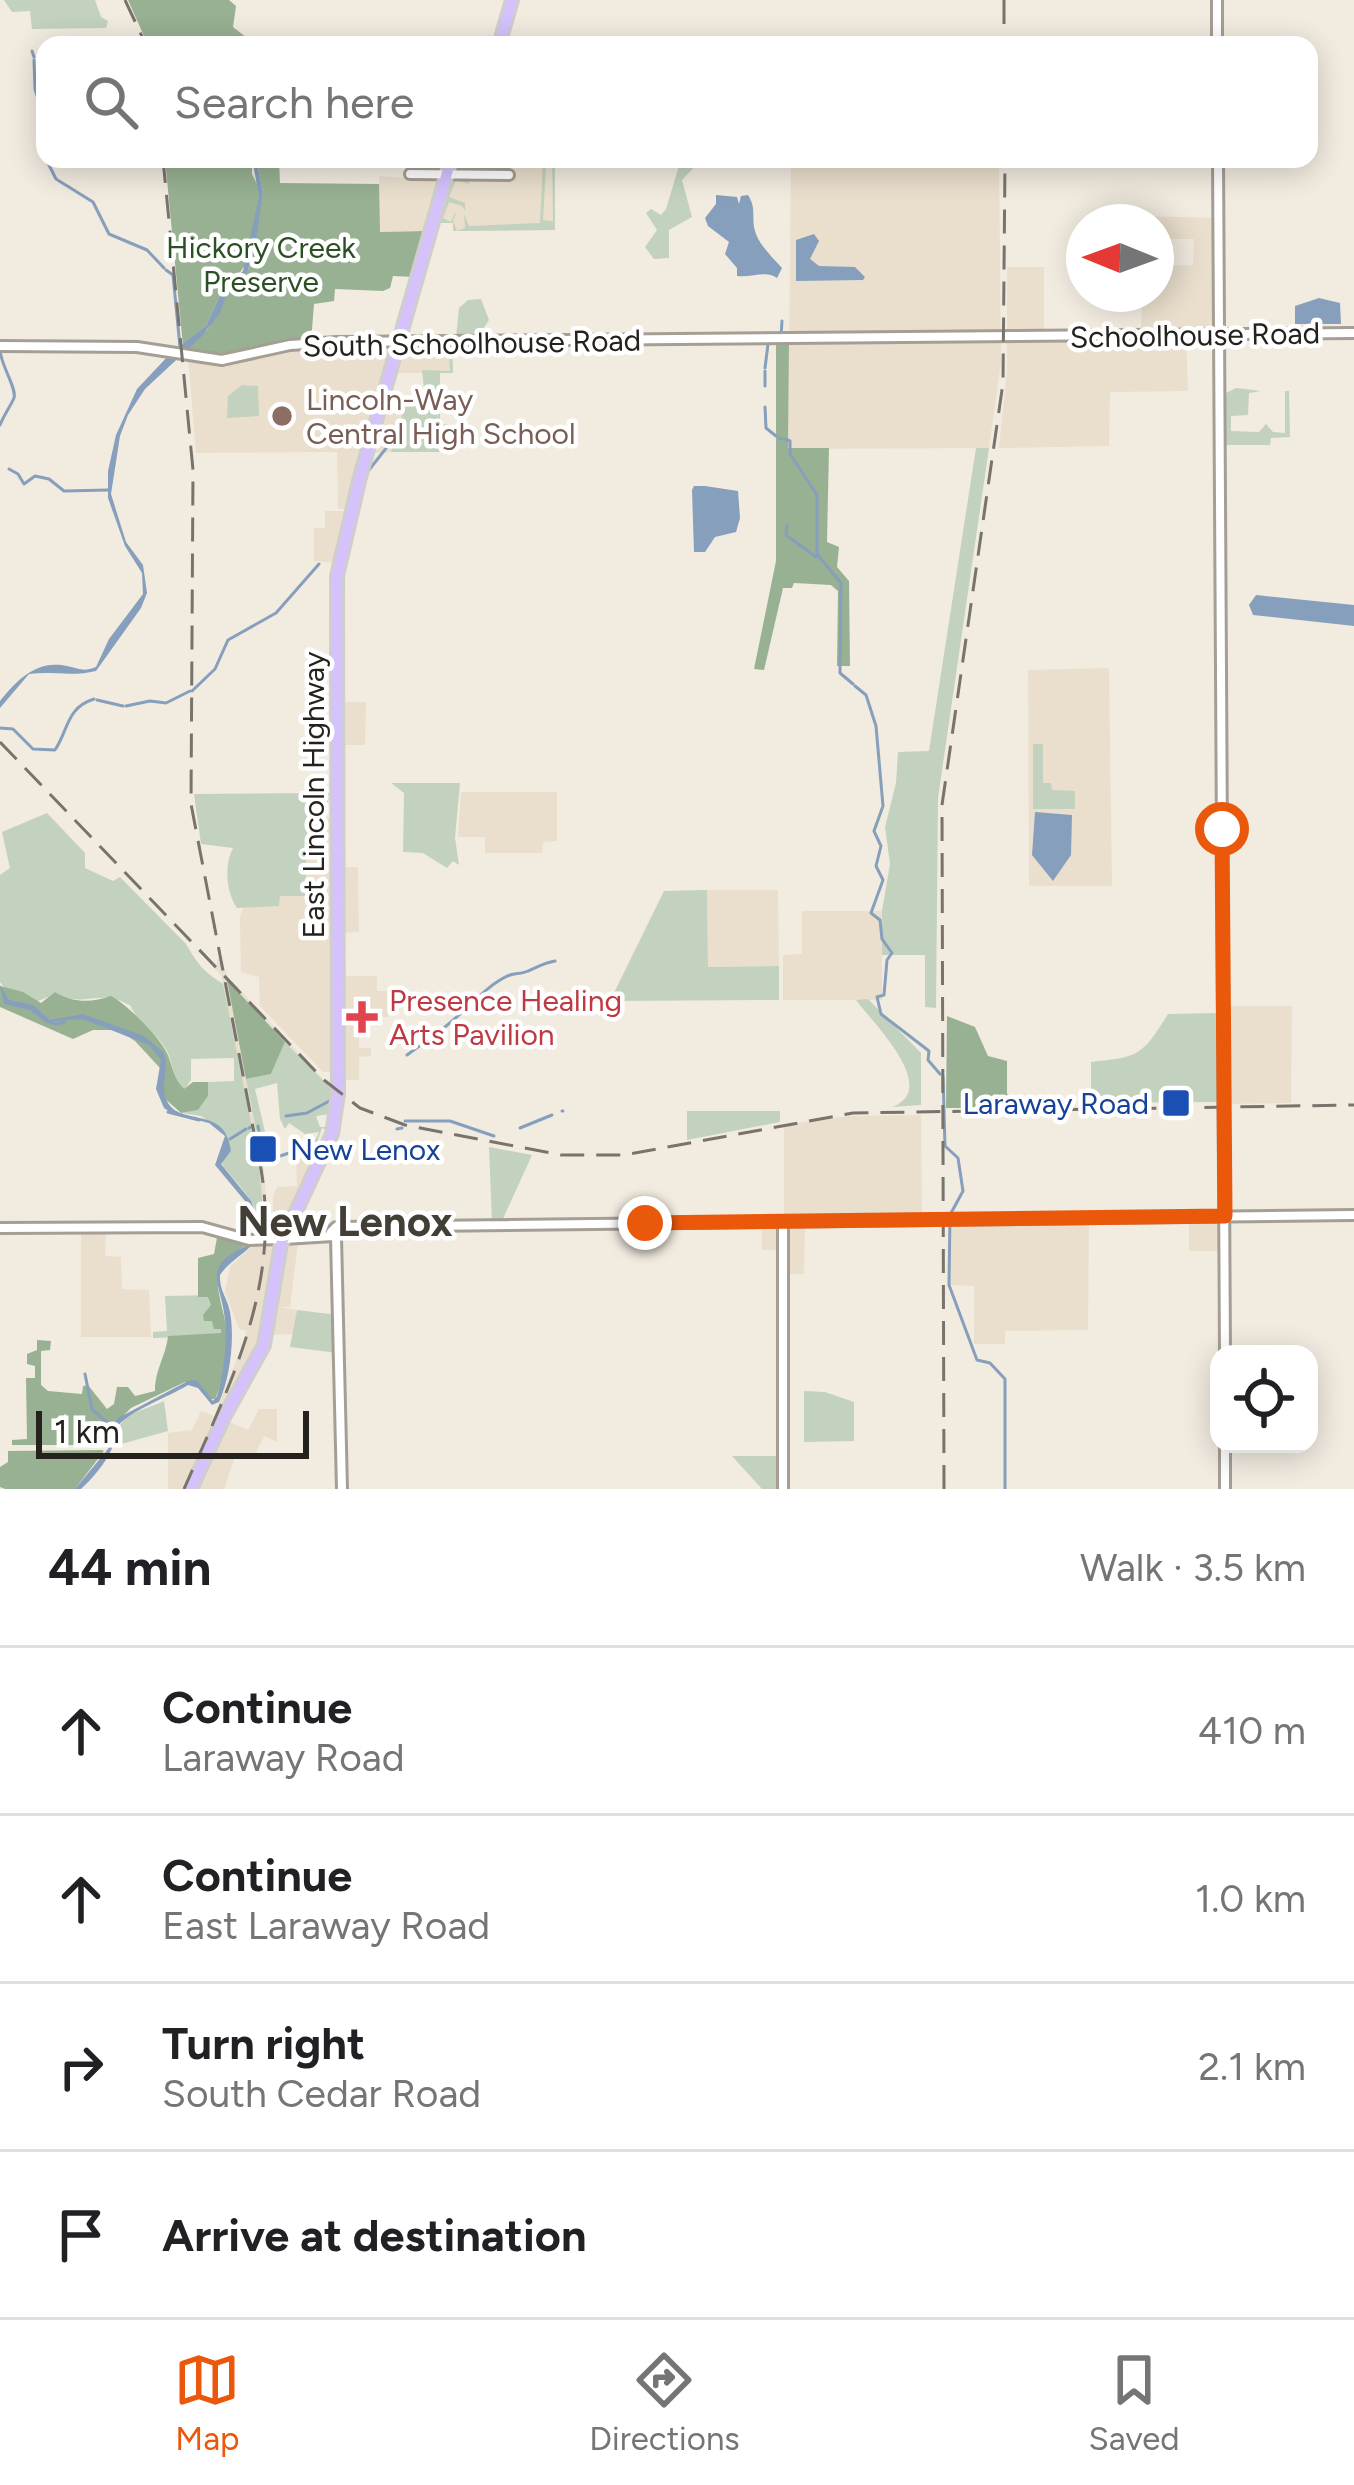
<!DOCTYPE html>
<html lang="en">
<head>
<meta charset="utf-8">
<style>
	:root { --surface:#fff; --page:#f6f6f6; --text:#202124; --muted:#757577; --line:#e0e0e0; --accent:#ea580c }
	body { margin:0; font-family:Figtree,sans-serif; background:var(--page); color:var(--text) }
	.controls { position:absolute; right:36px; bottom:36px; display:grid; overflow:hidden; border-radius:24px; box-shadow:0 6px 30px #0003 }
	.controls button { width:108px; height:108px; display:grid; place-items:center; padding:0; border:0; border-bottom:3px solid var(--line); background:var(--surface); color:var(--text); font:60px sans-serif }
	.compass { position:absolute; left:1066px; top:204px; width:108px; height:108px; border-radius:50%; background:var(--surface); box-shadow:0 6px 30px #0003; rotate:271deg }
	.scale { position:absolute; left:36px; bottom:30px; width:273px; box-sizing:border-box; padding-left:12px; border:6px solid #25221e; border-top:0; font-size:33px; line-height:42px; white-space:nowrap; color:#25221e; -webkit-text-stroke:9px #fff; paint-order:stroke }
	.stop { position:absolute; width:36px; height:36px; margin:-27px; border:9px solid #ea580c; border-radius:50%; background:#fff }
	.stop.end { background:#ea580c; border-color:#fff; box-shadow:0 3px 12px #0008 }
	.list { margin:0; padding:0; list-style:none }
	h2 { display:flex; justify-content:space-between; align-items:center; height:156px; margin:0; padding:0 48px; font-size:51px }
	h2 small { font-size:39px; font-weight:400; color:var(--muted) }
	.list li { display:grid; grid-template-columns:78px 1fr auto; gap:36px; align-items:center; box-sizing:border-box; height:168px; padding:0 48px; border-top:3px solid var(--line) }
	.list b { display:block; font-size:45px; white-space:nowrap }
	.list p { margin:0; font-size:39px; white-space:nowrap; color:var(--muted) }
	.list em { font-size:39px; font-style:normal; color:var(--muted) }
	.icon { flex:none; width:66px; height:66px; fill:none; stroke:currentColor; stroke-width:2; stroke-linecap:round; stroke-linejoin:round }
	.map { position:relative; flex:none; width:1354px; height:1489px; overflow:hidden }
	.search { position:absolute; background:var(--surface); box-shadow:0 6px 30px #0003; left:36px; right:36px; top:36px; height:132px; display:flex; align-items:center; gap:30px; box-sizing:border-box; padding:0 42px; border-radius:24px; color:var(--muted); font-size:45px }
	.sheet { height:828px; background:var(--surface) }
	nav { display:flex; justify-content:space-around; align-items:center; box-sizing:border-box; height:168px; border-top:3px solid var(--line); background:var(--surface); font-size:33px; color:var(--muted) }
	nav a { display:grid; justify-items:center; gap:6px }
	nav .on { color:var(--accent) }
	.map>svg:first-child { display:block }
</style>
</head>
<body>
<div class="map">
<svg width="1354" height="1489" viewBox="0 0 1354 1489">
	<rect width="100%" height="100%" fill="#f2ebe0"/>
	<g fill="#eadfcd">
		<path d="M457,159h98v71l-102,1v-8h-13z"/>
		<path d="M791,159h208l2,203 -12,86 -201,1z"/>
		<path d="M379,176l60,4 -14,51 -46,1z"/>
		<path d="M1139,216l77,2 3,115 -78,1 1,-40h14v-28l37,-1 1,-26h-38v-17h-17z"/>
		<path d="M1007,267h37v72l142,-1 2,53 -78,1 -1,54 -110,2 8,-77z"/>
		<path d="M344,344l45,3 -40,162h-11l-1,-57 -141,1 -8,-95z"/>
		<path d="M413,344l39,2v27h-56l7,-24z"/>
		<path d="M389,399h18l-16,53 -17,1z"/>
		<path d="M325,511h27l-13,52 -25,-2v-33h11z"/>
		<path d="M1109,668l3,218h-83l-1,-216z"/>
		<path d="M336,702h30l-1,43h-24z"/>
		<path d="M461,792h96v49l-14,1 -1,11h-57v-16h-27z"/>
		<path d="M333,817l2,255h-12l-63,-66 -1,-29 -18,-5 -1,-55 4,-12 34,1 1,-10h27v-58l5,-15 3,-5z"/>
		<path d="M339,867h19l1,65 -21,1z"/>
		<path d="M707,890h71l1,76 -71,1z"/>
		<path d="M802,911h80v89h-99v-45l19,-1z"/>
		<path d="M217,959h4l7,18 106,114 -106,-109 36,189 5,71 8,3 -12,92 -43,73 -35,79h-19v-56l24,-3 9,-19 13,5 31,-76 1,-9 -7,-2 -14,-37 5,-26 28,-24 6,-1 -1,-35 -12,-83 -30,-148 -12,-12 2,-3 6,5z"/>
		<path d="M338,976h39v15h12l-1,26h-18v19l-11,1v11h12v8l-12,1v23h-21z"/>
		<path d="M1223,1006h69l-1,97 -66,1z"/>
		<path d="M921,1115l1,103 -117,2 -1,54h-21l-1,-24h-20v-29l22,-2v-94l64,-9z"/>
		<path d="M301,1149l15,8 -34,77 -9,2v-40l4,-9 20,-1 -1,-30z"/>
		<rect x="1189" y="1217" width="35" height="34"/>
		<path d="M1089,1219l-1,111 -83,1v13h-31v-58l-25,-1 2,-63z"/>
		<path d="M81,1228h25l-1,28 16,1 1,32 27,1 2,47h-70z"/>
		<path d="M286,1242h12l-8,65h-10l17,3 -4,24 -23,1 5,-26 4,-2 -5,-2z"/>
		<path d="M259,1409h18v33l-13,-6 -11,23 -17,-6 -12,36h-30l31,-69 23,10z"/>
	</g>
	<g fill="#c2d2be">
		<path d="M4,0h91l6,17 7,4 -2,7 -74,1 -2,-18 -18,1z"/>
		<path d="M543,159l3,7 -3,54 10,1 -1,-62h3v71l-102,1v-8h-14l12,-41c5,-5 11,-4 18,-3v5l-13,-4 -7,17 16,6v8l-3,-5 -13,-4 -6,16 8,4 4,-9h1l-3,8 4,10 8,-3 -1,-14 5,12 71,-3z"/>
		<path d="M681,159h21l-20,21 10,37 -23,13v28l-15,1 -9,-12 12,-17 -11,-17 5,-4 10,6 5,-6z"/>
		<path d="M481,299l8,21 -12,18h-21l3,-30 9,-8z"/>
		<path d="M452,344l1,29h-13v51l14,1 4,7 -12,10 8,10h-63l16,-53 14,-1 3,-10 -2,-18 28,1 -1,-23 -12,1v-4z"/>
		<path d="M242,385l16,1 1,30 -32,2 1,-22z"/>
		<path d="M1236,388l25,3 -12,2 -1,22 -17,1v15l28,1 7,-8 7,8 12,1v-42h4l1,46 -19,1 -1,7h-45l1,-52z"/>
		<path d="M976,448h13l-51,350 -2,210 -11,-1v-52h-43v-44l8,-47 -5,-37 11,-44 2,-31 31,-1z"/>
		<path d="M1033,744h10v39h8l1,7 23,1v18h-42z"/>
		<path d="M391,783h69l-5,55 4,27 -6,-4 -6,7 -24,-15 -20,-1 1,-59z"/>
		<path d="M331,793l-3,9 -14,-1 -7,10 2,4 19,-1 -14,4 -8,20v58h-26l-1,10 -42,2c-11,-16 -13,-43 -4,-60l-32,-4 -7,-50z"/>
		<path d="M47,813l38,40v15l28,13 7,-4 66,67c13,23 19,28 37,40l36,177 6,74h-4c0,-31 -22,-48 -40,-72l10,-12 -4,-16 -26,-19 -20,-3 17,-3 10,-14v-14l26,-1v-23l-43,1v21l-7,10c-12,-11 -10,-22 -16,-37 -8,-18 -29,-28 -38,-48 -6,-2 -13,-7 -20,-7 -20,-2 -34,7 -53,-5l-21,9 -26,-6 -10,-14v-107l10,-7 -8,-36z"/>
		<path d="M707,890l1,77 71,-1v34l-169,1 54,-110z"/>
		<path d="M868,999l53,54v52l-29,2c49,-18 -19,-84 -36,-107z"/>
		<path d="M1218,1013l2,89 -129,1v-41c48,-5 51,-6 77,-48z"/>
		<path d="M285,1042l50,50 -5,22 -14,2 4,11h8l6,-8 -12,31 -10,-2 9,-3 6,-15 -5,-2 -6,17 -3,-7 3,1 3,-7 -14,2 -16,-11 -4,6 -5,-10 -3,-36 -22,6 11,47 -8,3 -12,-60 25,-5z"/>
		<path d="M687,1111h93v11l-93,18z"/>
		<path d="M489,1147l43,8 -31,68h-9z"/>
		<path d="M217,1295l7,21 1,20 -72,2v-6l14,-1 -2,-35z"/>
		<path d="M297,1310l40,5 1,38 -48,-6z"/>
		<path d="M804,1391l21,1 29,10v39l-50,1z"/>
		<path d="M164,1401l4,30 -54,15c4,-34 22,-32 50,-45z"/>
		<path d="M732,1456h45l1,33h-16z"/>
	</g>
	<g fill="#98b192">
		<path d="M128,0h101l7,6 -3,21 23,18h-108z"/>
		<path d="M165,159h87v15l8,16 -12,71 -12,17 -13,10 -17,38 -23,20z"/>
		<path d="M256,159h23l1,24 99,1 1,48 47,-1 -13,46 -21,-1 -3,12 -7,3 -48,-2 -1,12 -20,3 -3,38 -89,16 -37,-4 -1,-4 24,-21 20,-39 21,-22 14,-76z"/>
		<path d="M789,344l-1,104h41l-2,94 12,5 -2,20 12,14 1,85h-13l1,-75 -7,-6 -37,-2 -2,5h-9l-19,82 -10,-1 22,-108v-216z"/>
		<path d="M227,980l58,62 -14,32 -25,5z"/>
		<path d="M0,986l23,6 18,11 14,-11c19,11 36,11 56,4 15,7 50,43 56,57 6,14 6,25 17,36l9,-7h15v14l-10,14 -17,3 -19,-17 -2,-28 -25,-27 -17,-11h-25l-20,9 -73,-32z"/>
		<path d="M947,1016l28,11 13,29 19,5v33l15,8 -3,6h-73z"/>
		<path d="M218,1232l34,10c-37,21 -39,29 -29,70 7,25 3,64 -8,87h-7l-7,-13 -16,-4 -54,26 -19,19 -1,18h-99v-5l15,-1 -1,-61h9v-12l-8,-2v-10l10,-4v-10l14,1 -1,9 -9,1v34l7,6 34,3 1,-8 5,-1 19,24 7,-5 3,-17h11l7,9 20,-5c0,-22 11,-35 13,-55l53,-3v-4h-7l-2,-8h-8l-1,-6 8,-10 -3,-8h-10v-39l16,-4z"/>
		<path d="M8,1451l94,-1 2,1 -29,38h-70l-5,-2v-20l8,-5z"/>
	</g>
	<g fill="#869fbc">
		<path d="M252,159h4l7,33 -9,62 -7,18 -19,18 -8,23 -18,23 -57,53 -17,26 -8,21 -9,58 15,48 17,23 4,28 -6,15 -45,63c-23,6 -44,0 -67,3l-29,34v-7c16,-20 36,-42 67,-35 14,3 16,6 29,1l13,-28 34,-45 -1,-21 -17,-27 -17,-48v-27l8,-36 21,-46 33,-35 36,-28 17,-38 20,-17 16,-75z"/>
		<path d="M716,195l21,2 2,7 2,-8 7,-1c9,14 3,23 7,36 3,13 19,28 27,37l-5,10c-11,-8 -25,0 -40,-2v-8l-12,-14 4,-12 -21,-16 -3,-8 11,-14z"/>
		<path d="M814,234l5,7 -9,18 9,7 36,1 10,10 -2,3 -67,1v-41z"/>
		<path d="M1319,298l21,5 1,21h-46v-18z"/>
		<path d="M705,486l33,5 2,27 -4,14 -21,5 -10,15h-11l-2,-62 2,-4z"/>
		<path d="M1256,595l98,10v21l-101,-11 -4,-10z"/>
		<path d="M1035,812l37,3 -1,40 -18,26 -21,-26z"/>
		<path d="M0,985l9,15 24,5 17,15 33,-6 61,22 19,16 3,9c0,12 -5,28 1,40 13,27 59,3 64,50l-10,13 30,37 11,29c-7,20 -30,27 -42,45 -1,15 7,22 10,37 5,27 0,66 -11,90l-7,3 -14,-17 -10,-3c-21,13 -58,25 -72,43 1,22 -18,45 -35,61h-6l37,-45v-17l6,-9 70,-37 9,-1 16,21 4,-5c7,-23 10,-52 8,-76 -4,-39 -26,-55 26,-76l6,-15 -12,-28 -30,-36 10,-29 -16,-13 -36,-9 -9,-6 -8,-19 5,-29 -12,-15 -66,-26 -38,3 -15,-12 -26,-6z"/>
	</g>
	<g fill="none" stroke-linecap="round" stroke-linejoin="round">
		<g stroke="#869fbc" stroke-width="3">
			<path d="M32,51l2,6"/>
			<path d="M34,60l1,29 8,26 -5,11 7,9"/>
			<path d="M46,159l10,20 37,23 16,32 38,16 17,18"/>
			<path d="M166,270l7,5 7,72"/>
			<path d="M781,336l1,-15"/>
			<path d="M0,350c1,16 17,38 14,48 -4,9 -10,17 -14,27"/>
			<path d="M765,368l3,-24"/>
			<path d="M765,371v15"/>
			<path d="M765,407l1,21 10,8"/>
			<path d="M779,438l3,1"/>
			<path d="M785,439l5,2v13l27,41v59l24,29 -1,90 13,11"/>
			<path d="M9,469l9,5 6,10 11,-8 14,3 15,12 44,-1"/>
			<path d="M369,470l18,-23"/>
			<path d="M787,526l-1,9 30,22"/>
			<path d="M855,686l11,9 10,31 7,80 -9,25 7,15 -5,20 7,14 -12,33 9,7 2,19 10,14 -5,7 -3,35 -7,2 4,17 48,37 -1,9 12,14"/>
			<path d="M192,691l23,-22 13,-29 48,-27 43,-49"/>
			<path d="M97,700l26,6"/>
			<path d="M126,706l24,-5 16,2 24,-12"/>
			<path d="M0,728l13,1 20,20 22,1c14,-21 11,-42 39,-51"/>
			<path d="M46,1021l10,3 9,-2"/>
			<path d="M434,1035c27,-17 49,-49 76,-60 5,-2 12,-1 18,-4 10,-4 15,-8 27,-10"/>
			<path d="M407,1055l26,-19"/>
			<path d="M943,1076l2,70 13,12 5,33 -13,24 -1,70 28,75 13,3 15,16v110"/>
			<path d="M562,1111h1"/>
			<path d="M168,1112l31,8"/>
			<path d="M286,1116l21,-3 26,-14"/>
			<path d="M405,1121h45l44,15"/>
			<path d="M258,1126l2,10"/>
			<path d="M249,1128l2,-1"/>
			<path d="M520,1128l32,-13"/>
			<path d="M397,1129l5,-1"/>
			<path d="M230,1139l16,-10"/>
			<path d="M280,1156l18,-6"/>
			<path d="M262,1160l12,-2"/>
			<path d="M255,1162l3,-1"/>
			<path d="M85,1374l7,35 20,18"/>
		</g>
		<g stroke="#a59e94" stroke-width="14">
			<g id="tertiary">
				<path d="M410,174l99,1"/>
				<path d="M0,346l137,1 85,13 68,-15 47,-3 1017,-9"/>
				<path d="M783,1221v268"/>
				<path d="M0,1228l202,-1 47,13 33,-1"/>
				<path d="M336,1237l6,252"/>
			</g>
		</g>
		<g stroke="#a59e94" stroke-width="14">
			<g id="secondary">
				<path d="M1217,0v45"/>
				<path d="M1218,159l7,1195"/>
				<path d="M336,1227l4,5 -6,5 -3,-5z"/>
				<path d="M339,1227l1015,-12"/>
				<path d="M284,1239l49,-3"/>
				<path d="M1225,1444v45"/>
			</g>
		</g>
		<g stroke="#cfcece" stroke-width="16">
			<g id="primary">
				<path d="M499,45l13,-45"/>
				<path d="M338,1091l-1,-515 23,-99 91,-318"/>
				<path d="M191,1489l33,-72 40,-72 17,-101 51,-110 6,-40"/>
			</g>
		</g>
		<use href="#tertiary" stroke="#fff" stroke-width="8"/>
		<use href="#secondary" stroke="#fff" stroke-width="8"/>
		<use href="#primary" stroke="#d5c2fd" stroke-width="10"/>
		<g stroke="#78746d" stroke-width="3" stroke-dasharray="24 12" stroke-linecap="butt">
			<path d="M125,0l21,45"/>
			<path d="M1004,0v45"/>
			<path d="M163,159l30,311 -2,334 70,365c20,118 -31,215 -77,320"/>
			<path d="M0,742l324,338 36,28 45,17 156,30h63l229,-42 501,-8"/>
			<path d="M944,1489l-2,-684 61,-422 2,-224"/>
		</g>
	</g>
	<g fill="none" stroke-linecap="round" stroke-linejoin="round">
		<path stroke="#ea580c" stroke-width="15" d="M645,1223l580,-7 -3,-387"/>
	</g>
	<circle fill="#8d6e63" stroke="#fff" stroke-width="4.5" cx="282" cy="416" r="12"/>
	<path fill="#e0444e" stroke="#fff" stroke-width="4.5" d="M356 999h12v12h12v12h-12v12h-12v-12h-12v-12h12z"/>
	<g fill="#1a4fb4" stroke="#fff" stroke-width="4.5">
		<rect x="1161" y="1088" width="30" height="30" rx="6"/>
		<rect x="248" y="1134" width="30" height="30" rx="6"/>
	</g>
	<g text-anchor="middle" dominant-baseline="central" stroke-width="9" stroke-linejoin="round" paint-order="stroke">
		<g font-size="30" fill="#2c5024" stroke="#fff">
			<text x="261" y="247">Hickory Creek<tspan x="261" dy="34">Preserve</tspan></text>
		</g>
		<g font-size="30" fill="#25221e" stroke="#fff">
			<text transform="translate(1195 335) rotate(-1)">Schoolhouse Road</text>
			<text transform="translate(472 343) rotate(-1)">South Schoolhouse Road</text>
			<text transform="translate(313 795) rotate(-90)">East Lincoln Highway</text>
		</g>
		<g font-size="30" fill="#785e54" stroke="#fff" text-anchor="start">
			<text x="306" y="399">Lincoln-Way<tspan x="306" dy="34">Central High School</tspan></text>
		</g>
		<g font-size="30" fill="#be3a42" stroke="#fff" text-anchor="start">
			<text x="389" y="1000">Presence Healing<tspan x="389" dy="34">Arts Pavilion</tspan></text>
		</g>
		<g font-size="30" fill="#164399" stroke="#fff" text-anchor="end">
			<text x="1149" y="1103">Laraway Road</text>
			<text x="290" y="1149" text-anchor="start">New Lenox</text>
		</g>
		<g font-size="42" font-weight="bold" fill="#443f36" stroke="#fff">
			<text x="345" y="1221">New Lenox</text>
		</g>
	</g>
</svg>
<div class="controls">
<button><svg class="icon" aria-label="locate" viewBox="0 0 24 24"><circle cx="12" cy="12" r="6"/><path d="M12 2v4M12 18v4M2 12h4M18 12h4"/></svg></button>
</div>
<svg class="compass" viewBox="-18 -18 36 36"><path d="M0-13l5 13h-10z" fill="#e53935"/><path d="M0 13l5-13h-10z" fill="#757577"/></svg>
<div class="scale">1 km</div>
<div class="stop" style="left:1222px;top:829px"></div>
<div class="stop end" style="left:645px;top:1223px"></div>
<div class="search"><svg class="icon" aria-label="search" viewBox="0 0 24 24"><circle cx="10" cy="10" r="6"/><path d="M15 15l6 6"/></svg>Search here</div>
</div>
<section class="sheet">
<h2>44 min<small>Walk · 3.5 km</small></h2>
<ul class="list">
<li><svg class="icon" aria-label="ahead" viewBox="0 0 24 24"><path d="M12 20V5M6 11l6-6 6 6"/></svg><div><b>Continue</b><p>Laraway Road</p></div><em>410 m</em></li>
<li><svg class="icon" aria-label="ahead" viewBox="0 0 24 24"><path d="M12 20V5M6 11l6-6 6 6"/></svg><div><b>Continue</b><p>East Laraway Road</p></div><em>1.0 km</em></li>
<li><svg class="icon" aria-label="right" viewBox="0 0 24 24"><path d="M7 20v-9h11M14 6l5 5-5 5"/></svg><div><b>Turn right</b><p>South Cedar Road</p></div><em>2.1 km</em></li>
<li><svg class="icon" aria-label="arrive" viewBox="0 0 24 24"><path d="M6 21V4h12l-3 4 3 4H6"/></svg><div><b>Arrive at destination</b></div></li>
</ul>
</section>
<nav>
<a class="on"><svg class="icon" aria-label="map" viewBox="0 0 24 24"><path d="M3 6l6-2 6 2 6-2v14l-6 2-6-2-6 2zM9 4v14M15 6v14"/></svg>Map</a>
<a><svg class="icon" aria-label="directions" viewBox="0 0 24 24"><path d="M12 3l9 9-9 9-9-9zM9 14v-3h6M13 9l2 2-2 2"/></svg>Directions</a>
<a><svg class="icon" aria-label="saved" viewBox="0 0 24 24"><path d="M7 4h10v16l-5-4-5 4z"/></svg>Saved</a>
</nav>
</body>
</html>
